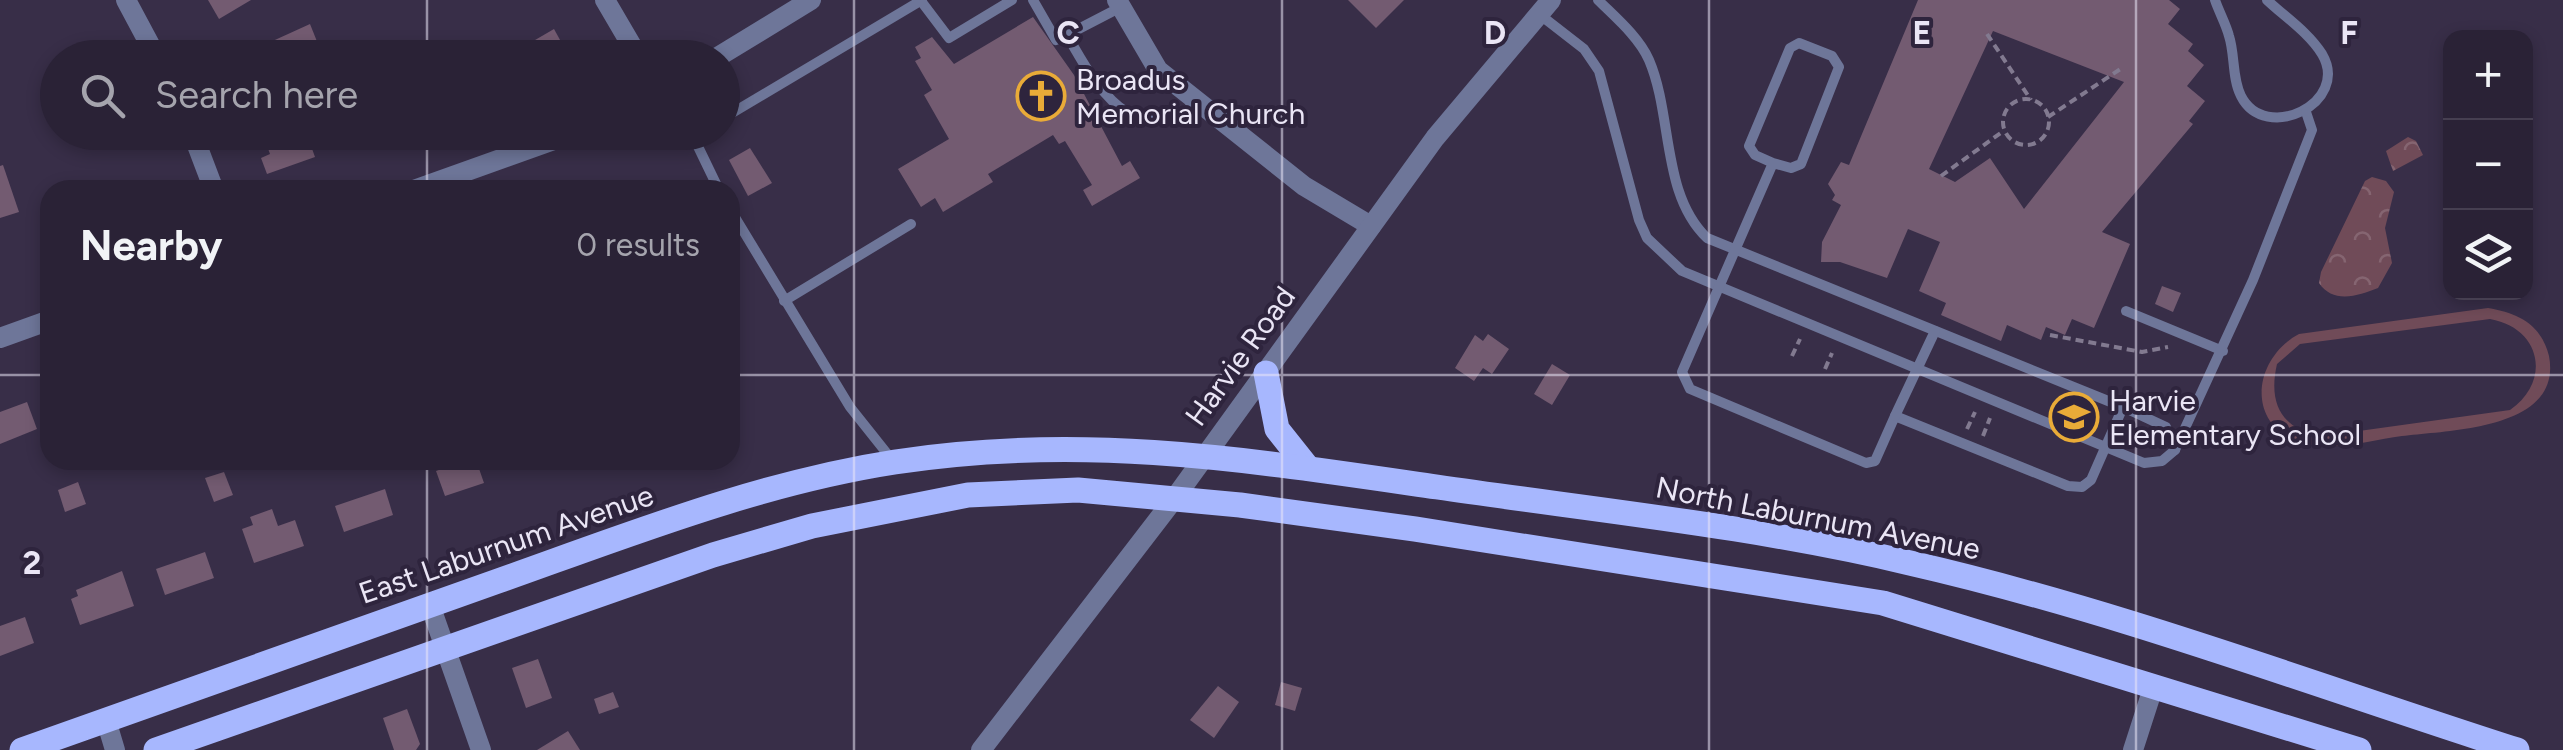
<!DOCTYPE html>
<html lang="en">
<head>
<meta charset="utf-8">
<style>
	:root { --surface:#2a2236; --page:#362f42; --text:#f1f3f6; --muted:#a5a4ad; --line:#463f51 }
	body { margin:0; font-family:Figtree,sans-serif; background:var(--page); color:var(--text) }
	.controls { position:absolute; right:30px; top:30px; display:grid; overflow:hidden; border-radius:20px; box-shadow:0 5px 15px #0003 }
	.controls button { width:90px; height:90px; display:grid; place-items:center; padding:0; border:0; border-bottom:2px solid var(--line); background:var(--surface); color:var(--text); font:50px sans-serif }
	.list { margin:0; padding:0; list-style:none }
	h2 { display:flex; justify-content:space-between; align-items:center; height:130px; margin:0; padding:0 40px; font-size:42px }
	h2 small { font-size:32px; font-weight:400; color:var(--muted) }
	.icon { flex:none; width:55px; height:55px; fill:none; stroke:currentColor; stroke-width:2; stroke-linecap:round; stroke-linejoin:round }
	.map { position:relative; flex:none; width:2563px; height:750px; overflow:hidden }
	.search { position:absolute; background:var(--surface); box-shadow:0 5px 15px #0003; left:40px; top:40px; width:700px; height:110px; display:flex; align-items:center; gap:25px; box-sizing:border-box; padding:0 35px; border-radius:55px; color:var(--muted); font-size:38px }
	.panel { position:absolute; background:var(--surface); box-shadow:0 5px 15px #0003; left:40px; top:180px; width:700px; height:290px; border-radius:30px }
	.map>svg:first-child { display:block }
</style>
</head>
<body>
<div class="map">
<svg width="2563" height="750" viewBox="0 0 2563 750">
	<defs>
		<pattern id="park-crowns" width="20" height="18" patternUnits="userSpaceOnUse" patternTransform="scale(2.5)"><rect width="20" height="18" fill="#704b58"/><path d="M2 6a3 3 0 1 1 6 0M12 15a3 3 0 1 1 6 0" fill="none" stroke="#856571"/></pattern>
	</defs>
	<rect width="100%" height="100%" fill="#382e48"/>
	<g fill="url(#park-crowns)">
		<path d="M2408,137l8,4 7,14 -30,16 -7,-20z"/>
		<path d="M2372,177l14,4 8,11 -9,36 7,35 -14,25c-20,8 -45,16 -59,-5l2,-11 44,-91z"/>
	</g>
	<path fill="#704b58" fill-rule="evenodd" d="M2488,308c30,5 53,16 61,48 14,74 -101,74 -147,80 -30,4 -69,16 -99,7 -58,-16 -51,-84 -4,-109zM2490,319c51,9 62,62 20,91l-187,26c-42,-6 -55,-33 -46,-72l23,-20z"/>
	<g fill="#735b71" fill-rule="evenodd">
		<path d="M208,0h43l-32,19z"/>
		<path d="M1348,0h56l-28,28z"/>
		<path d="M1918,0h251l11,9 -12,15 25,20 -5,7 16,14 -17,21 18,15 -16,20 4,3 -91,108 28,12 -36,84 -22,-9 -7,16 -19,-8 -5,13 -34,-15 -6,16 -60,-26 5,-12 -27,-12 21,-49 -32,-13 -21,49 -47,-16h-19l1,-20 19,-37 -9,-5 3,-5 -7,-11 13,-22 8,3zM1993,31l131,51 -100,127 -34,-51 -35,24 -26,-13z"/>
		<path d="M1033,17l41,58 48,91 8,-5 10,17 -48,28 -9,-16 9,-5 -27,-44 -6,3 -6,-9 -65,39 5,8 -50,30 -8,-14 -14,9 -23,-38 51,-30 -25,-44 8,-5 -17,-29 6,-3 -6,-11 17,-10 22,27z"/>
		<path d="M310,24l8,20 -38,14h-45z"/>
		<path d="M554,29l16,29h-66z"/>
		<path d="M306,132l9,25 -48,17 -6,-16 9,-4 -4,-11 8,-3 -3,-7z"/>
		<path d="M750,148l22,35 -24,13 -19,-36z"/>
		<path d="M3,165l16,47 -19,6v-52z"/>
		<path d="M2162,286l19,7 -8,19 -18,-8z"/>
		<path d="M1488,334l21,15 -17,25 -9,-6 -9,13 -19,-13 20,-33 8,6z"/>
		<path d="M1552,364l18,11 -18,30 -18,-11z"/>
		<path d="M27,402l10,27 -37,15v-32z"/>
		<path d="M441,460h35l8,23 -39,13 -9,-25 8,-3z"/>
		<path d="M224,472l9,23 -19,7 -9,-24z"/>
		<path d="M78,482l8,22 -21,8 -7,-22z"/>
		<path d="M385,489l8,26 -49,17 -9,-26z"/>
		<path d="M272,509l6,17 17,-6 9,26 -50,17 -12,-34 11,-4 -3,-8z"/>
		<path d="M205,552l9,26 -49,17 -9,-26z"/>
		<path d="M122,571l12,35 -54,19 -9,-26 7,-3 -2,-6z"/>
		<path d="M25,617l9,26 -34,13v-30z"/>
		<path d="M538,659l14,39 -26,10 -14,-40z"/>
		<path d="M1281,682l21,6 -7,23 -20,-6z"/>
		<path d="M1218,686l21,16 -25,36 -24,-18z"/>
		<path d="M613,692l6,15 -20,7 -5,-15z"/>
		<path d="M407,709l13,35 -4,6h-22l-11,-32z"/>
		<path d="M568,731l12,19h-43z"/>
	</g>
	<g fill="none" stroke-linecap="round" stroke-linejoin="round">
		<g stroke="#827a90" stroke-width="4" stroke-dasharray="8 5" stroke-linecap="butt">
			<path d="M1987,34l44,66"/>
			<circle cx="2026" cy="122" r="23"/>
			<path d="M2048,117l74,-49"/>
			<path d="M1941,176l61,-44"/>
			<path d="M2050,335l92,17 26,-5"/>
			<path d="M1792,356l8,-17"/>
			<path d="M1825,369l7,-16"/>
			<path d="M1967,429l8,-17"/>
			<path d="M1983,436l7,-18"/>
		</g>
		<g stroke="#6e7699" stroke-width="10">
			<path d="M1033,0l23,40 11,-5"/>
			<path d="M2215,0c4,12 11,24 14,36 6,18 3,43 12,60 24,48 110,7 81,-42 -14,-22 -37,-37 -55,-54"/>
			<path d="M921,1l28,37 63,-38"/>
			<path d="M1121,7l-54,28c27,48 67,120 130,67"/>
			<path d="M1539,14l45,35 15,22 40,149 8,18 35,33 462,192 18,-2 13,-11 -9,-23 -43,-20 -416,-169c-46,-44 -34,-122 -58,-178 -10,-23 -34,-43 -51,-60"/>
			<path d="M722,119l200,-119"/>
			<path d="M691,132l28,58"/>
			<path d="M1773,163l18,5 10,-4 38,-97 -7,-11 -33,-13 -9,5 -41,98 6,9 18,8 -91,209 8,17 176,74 9,-2 20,-45 173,70 14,1 9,-7 32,-73"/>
			<path d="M730,209l120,198 43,54"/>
			<path d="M784,301l127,-77"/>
			<path d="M2126,311l97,40"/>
			<path d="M1895,416l40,-85"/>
			<path d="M2175,450l78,-170 59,-150 -6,-18"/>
		</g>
		<g stroke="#6e7699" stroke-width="20">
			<path d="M126,0l31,58"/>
			<path d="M605,0l34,58"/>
			<path d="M1117,0l41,70 146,116 67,40"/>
			<path d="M716,58l95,-58"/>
			<path d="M192,132l22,58"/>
			<path d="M414,190l162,-58"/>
			<path d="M0,338l50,-18"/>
			<path d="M430,605l51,145"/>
			<path d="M106,720l9,30"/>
			<path d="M2133,750l21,-65"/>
		</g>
		<path stroke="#6e7699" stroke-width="20" d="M981,750l193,-251 261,-361 116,-138"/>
		<g stroke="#a7b7fe" stroke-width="25">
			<path d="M1266,373l11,56 31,39"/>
			<path d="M22,750c158,-57 317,-113 476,-169 130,-46 261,-98 397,-119 189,-29 355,-2 542,25 157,23 318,39 473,76 206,47 407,123 607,187"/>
			<path d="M156,750l557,-195 99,-29 156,-31 110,-5 162,15 175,24 468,74 476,147"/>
		</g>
	</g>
	<path fill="none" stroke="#eae5f5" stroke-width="2.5" stroke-opacity="0.55" d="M427,0v58M854,0v750M1282,0v750M1709,0v750M2136,0v750M427,132v58M0,375h50M730,375h1833M427,460v290"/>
	<defs>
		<g id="church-ring" transform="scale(2.5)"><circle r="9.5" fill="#2e243d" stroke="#e9ab38" stroke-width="1.5"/><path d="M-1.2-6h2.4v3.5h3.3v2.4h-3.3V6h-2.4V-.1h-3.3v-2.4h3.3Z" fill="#e9ab38"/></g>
		<g id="school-ring" transform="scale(2.5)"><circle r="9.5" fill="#2e243d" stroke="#e9ab38" stroke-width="1.5"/><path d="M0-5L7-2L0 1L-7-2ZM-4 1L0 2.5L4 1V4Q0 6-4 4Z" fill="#e9ab38"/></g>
	</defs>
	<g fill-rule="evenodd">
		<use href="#church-ring" x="1041" y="96"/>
		<use href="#school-ring" x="2074" y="417"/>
	</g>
	<g text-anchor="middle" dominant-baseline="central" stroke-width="8" stroke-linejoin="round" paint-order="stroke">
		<g font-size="30" fill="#eae5f5" stroke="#2e243d" text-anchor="start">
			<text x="1076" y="79">Broadus<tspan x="1076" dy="34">Memorial Church</tspan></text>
			<text x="2109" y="400">Harvie<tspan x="2109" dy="34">Elementary School</tspan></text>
		</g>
		<g font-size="30" fill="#eae5f5" stroke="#2e243d">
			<text transform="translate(1240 356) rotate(-54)">Harvie Road</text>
			<text transform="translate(1818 518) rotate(11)">North Laburnum Avenue</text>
			<text transform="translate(506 544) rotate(-19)">East Laburnum Avenue</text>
		</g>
	</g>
	<g font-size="32" text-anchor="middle" font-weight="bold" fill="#eae5f5" stroke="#2e243d" stroke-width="8" stroke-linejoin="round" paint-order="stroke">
		<text x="1068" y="44">C</text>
		<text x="1495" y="44">D</text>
		<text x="1922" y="44">E</text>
		<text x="2349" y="44">F</text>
		<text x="32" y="574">2</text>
	</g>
</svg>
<div class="controls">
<button>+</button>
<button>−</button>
<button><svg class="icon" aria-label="layers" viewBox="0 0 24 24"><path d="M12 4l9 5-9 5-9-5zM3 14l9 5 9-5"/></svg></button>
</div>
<div class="search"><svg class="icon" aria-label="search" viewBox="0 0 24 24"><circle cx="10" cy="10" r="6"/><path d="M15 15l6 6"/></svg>Search here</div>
<section class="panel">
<h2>Nearby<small>0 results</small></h2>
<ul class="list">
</ul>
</section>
</div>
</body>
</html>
